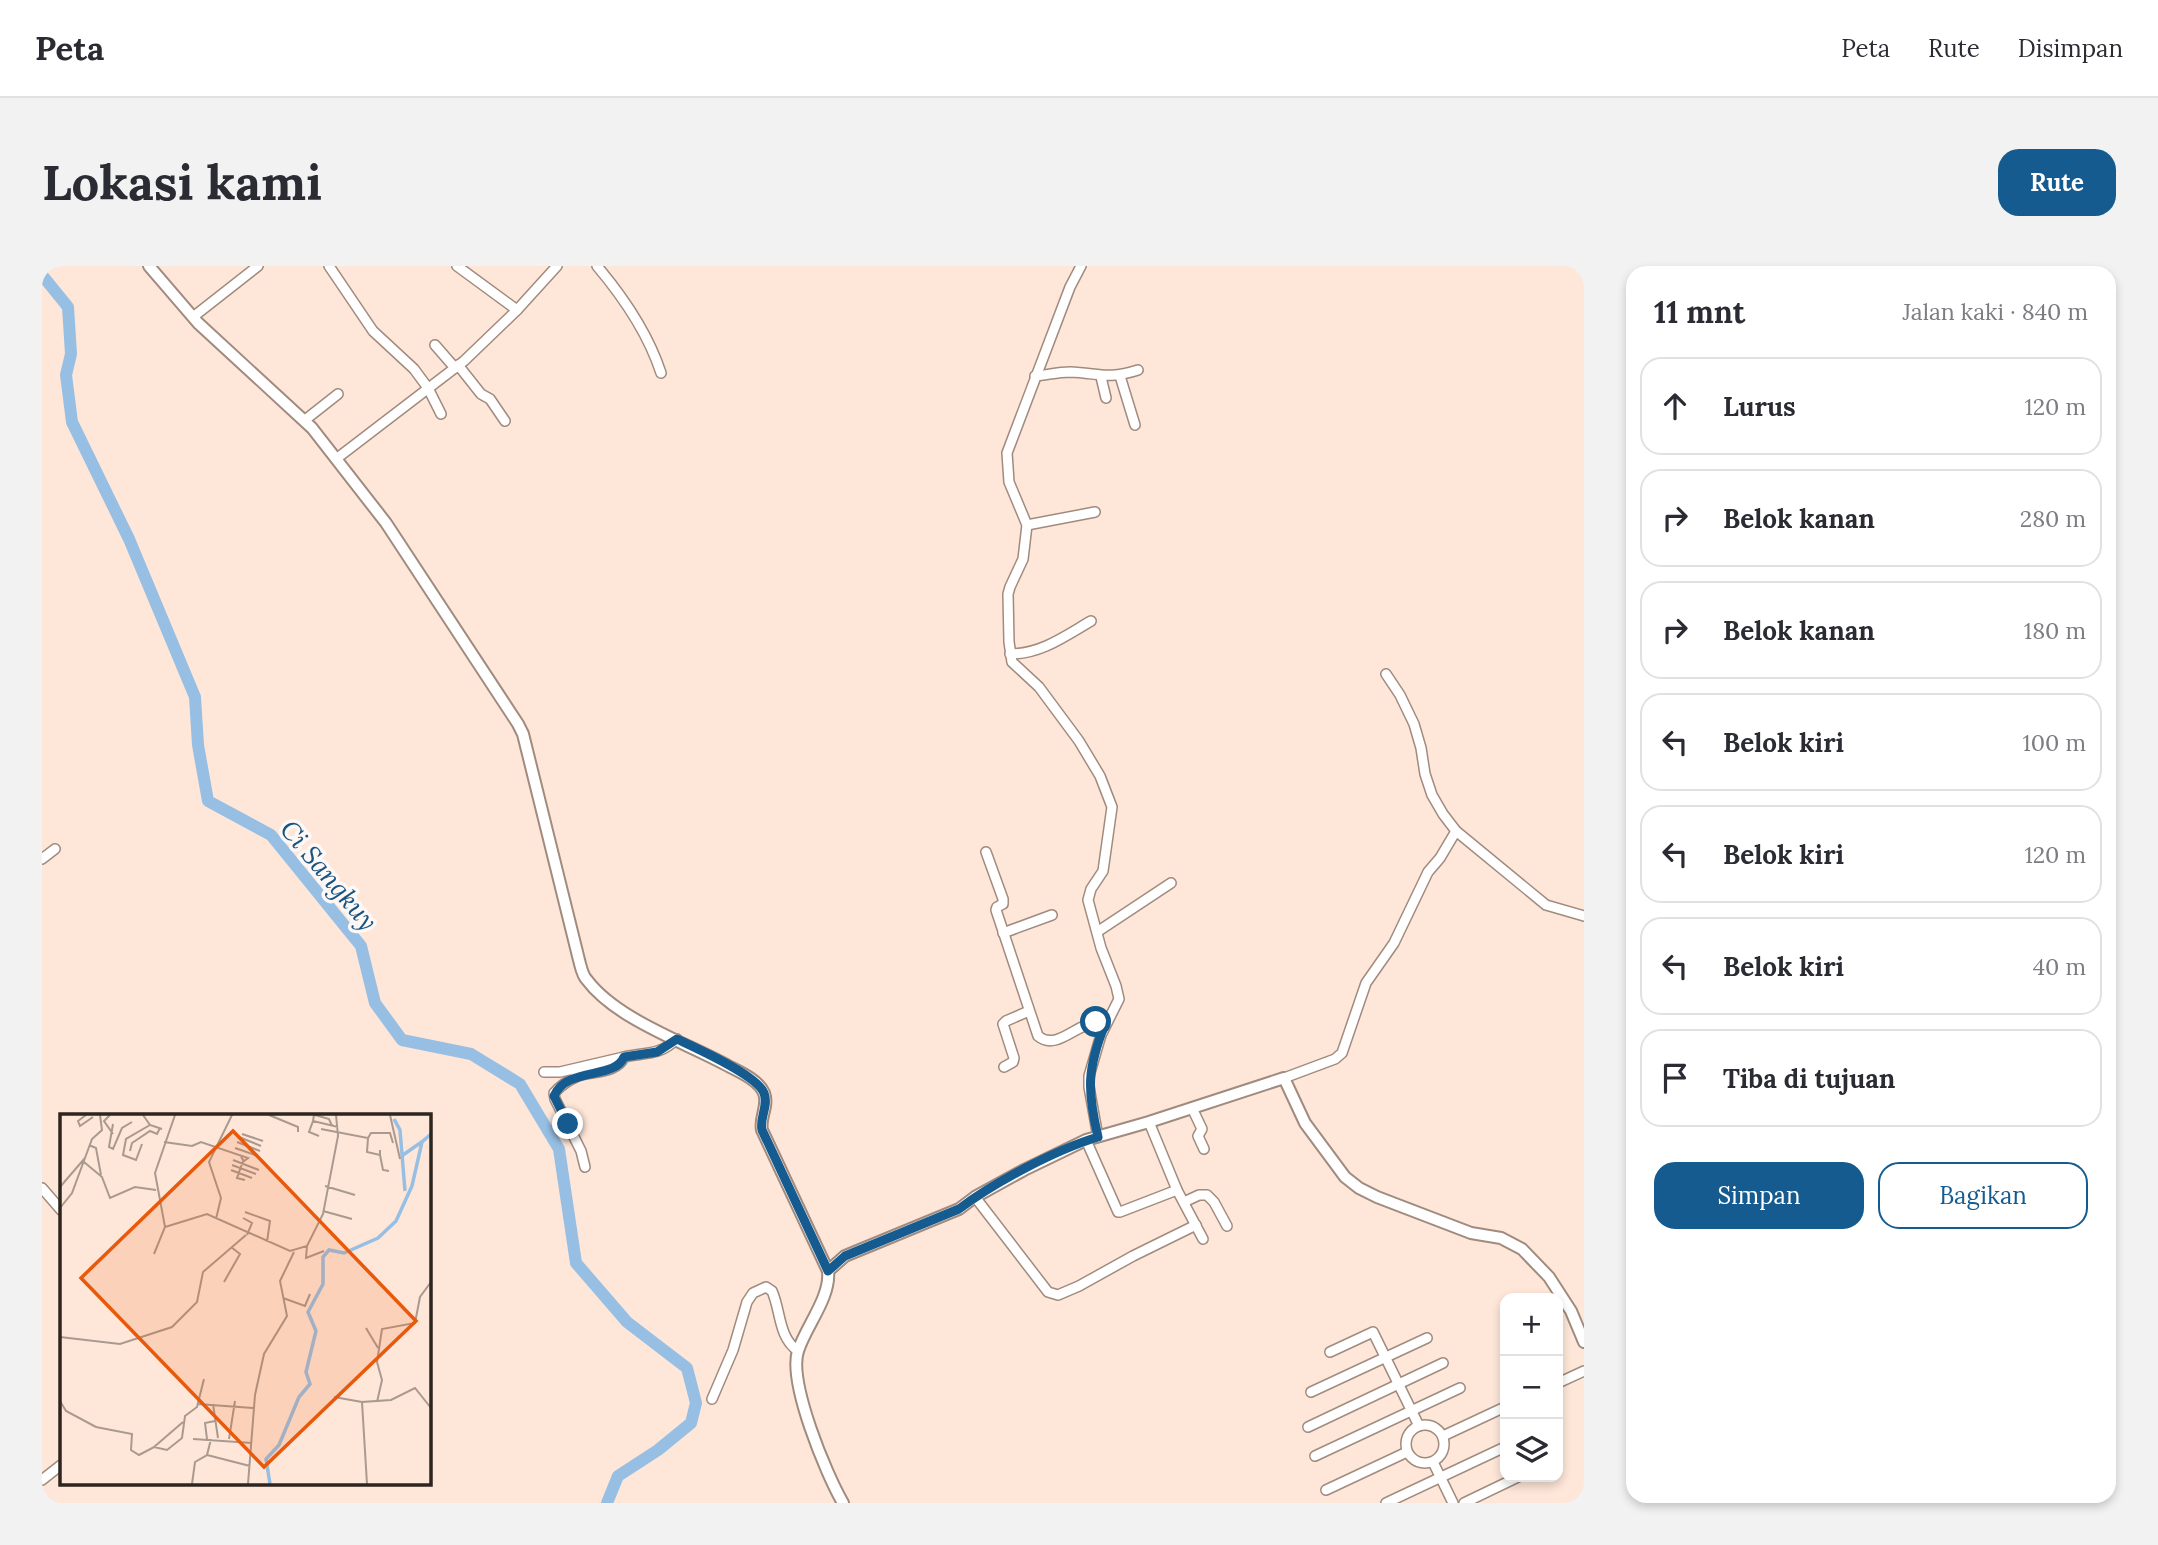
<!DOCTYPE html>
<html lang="id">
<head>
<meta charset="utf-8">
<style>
	:root { --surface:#fff; --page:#f2f2f3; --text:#2b2b33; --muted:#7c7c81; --line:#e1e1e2; --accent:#155b8f }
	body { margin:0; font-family:Lora,serif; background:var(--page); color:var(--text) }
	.controls { position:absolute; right:21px; bottom:21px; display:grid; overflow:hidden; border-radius:14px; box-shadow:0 4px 10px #0003 }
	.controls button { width:63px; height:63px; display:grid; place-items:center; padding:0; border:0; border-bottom:2px solid var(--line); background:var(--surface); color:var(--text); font:35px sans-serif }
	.stop { position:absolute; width:21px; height:21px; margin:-16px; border:5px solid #155b8f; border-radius:50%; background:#fff }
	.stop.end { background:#155b8f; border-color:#fff; box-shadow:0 2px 7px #0008 }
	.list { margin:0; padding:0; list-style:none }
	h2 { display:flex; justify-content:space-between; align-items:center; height:91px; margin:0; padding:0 28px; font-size:30px }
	h2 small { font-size:23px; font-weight:400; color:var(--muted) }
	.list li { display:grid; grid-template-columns:46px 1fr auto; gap:21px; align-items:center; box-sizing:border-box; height:98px; margin:0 14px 14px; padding:0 14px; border:2px solid var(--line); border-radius:21px }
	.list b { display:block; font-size:26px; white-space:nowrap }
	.list em { font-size:23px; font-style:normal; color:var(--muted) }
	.actions { display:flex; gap:14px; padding:21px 28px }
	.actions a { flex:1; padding:16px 0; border:2px solid var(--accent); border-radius:21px; text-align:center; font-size:24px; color:var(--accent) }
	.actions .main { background:var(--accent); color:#fff }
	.icon { flex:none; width:38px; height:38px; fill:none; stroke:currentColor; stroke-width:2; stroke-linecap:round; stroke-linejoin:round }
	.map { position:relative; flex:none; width:1542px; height:1237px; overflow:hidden; border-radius:21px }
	header { display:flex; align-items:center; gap:42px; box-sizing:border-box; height:98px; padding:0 35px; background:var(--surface); border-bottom:2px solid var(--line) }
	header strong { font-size:33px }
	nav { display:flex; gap:38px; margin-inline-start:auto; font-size:24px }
	.intro { display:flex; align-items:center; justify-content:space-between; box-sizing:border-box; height:168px; padding:0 42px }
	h1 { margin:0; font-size:49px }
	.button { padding:18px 32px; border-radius:21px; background:var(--accent); color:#fff; font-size:24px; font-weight:700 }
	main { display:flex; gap:42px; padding:0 42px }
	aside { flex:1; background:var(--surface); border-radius:21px; box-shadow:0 4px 10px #0003 }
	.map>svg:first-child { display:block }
</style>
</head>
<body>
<header>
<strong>Peta</strong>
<nav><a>Peta</a><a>Rute</a><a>Disimpan</a></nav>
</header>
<div class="intro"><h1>Lokasi kami</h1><a class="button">Rute</a></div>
<main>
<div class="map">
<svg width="1542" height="1237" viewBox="0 0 1542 1237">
	<rect width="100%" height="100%" fill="#fee7d9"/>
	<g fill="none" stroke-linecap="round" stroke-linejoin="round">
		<path stroke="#97bfe3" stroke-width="12" d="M0,9l26,32 3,47 -5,21 6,47 57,117 66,158 3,48 10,56 63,34 90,111 14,57 27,37 69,14 49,30 39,65 17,114 51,59 60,46 9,35 -5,20 -33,27 -40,26 -11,27"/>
		<g stroke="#a08b7e" stroke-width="12">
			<g id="minor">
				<path d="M287,0l44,65 41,38 14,19 13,26"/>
				<path d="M415,0l60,44"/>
				<path d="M555,0c27,32 51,67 64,107"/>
				<path d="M1039,0l-11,21 -63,166 2,29 18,43 -4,34 -13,28 -2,7 1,48 3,20 27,25 40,54 21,35 12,31 -9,64 -12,18 -3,11 13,48 15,38 3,13 -18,36 -12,41v11l9,50"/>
				<path d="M151,51l65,-51"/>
				<path d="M393,79l20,23"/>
				<path d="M416,99l23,29 9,5 15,22"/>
				<path d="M993,110c12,-1 23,-4 35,-4 29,1 37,8 68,-2"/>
				<path d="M1078,110l15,49"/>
				<path d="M1059,111l5,21"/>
				<path d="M263,154l33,-26"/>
				<path d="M294,193l128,-98 53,-51 40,-44"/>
				<path d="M985,259l68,-13"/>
				<path d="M968,388c31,0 55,-18 81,-33"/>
				<path d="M1344,408l14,21 14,29 7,24 4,26 7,21 11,19 13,17 90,74 38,11"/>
				<path d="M944,586l17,47v5l-6,3 -1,3 42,126c18,15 37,-11 56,-13 3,-1 8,1 12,1"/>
				<path d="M0,593l13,-10"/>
				<path d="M1055,666l74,-49"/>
				<path d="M961,667l49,-18"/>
				<path d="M962,801l9,-5 1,-4 -11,-34 3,-3 23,-10"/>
				<path d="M502,806h16l64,-15"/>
				<path d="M1242,812l51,-19 7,-6 24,-70 28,-40 34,-71 12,-14 16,-27"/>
				<path d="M1150,842l10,21 -4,7 6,13"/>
				<path d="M1107,856l28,68 26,49"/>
				<path d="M1044,874l32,72h2l57,-22"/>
				<path d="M543,901l-4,-16 -26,-52 -1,-6c7,-8 15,-13 24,-17 15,-5 40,-3 46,-19 22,-5 35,-1 53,-18"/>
				<path d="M0,922l19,22"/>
				<path d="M933,931l73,95 10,3 21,-9 54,-30 63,-31"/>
				<path d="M1142,936l15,-7h8l7,7 13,24"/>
				<path d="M1288,1086l43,-20 46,94"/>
				<path d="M1516,1117l26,-12"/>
				<path d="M1269,1126l116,-54"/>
				<path d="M670,1133l21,-49 14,-48 6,-9 13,-6 6,4c9,20 6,46 26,60"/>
				<circle cx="1383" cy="1178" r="19"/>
				<path d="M1266,1161l135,-64"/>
				<path d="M1401,1170l62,-29"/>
				<path d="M1273,1190l145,-68"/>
				<path d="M1391,1196l20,41"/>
				<path d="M0,1214l19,-15"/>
				<path d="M1284,1224l81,-38"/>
				<path d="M1344,1237l119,-56"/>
				<path d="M1422,1237l54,-26"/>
			</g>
		</g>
		<g stroke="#a08b7e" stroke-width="14">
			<g id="tertiary">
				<path d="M107,0l49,57 114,105 74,95 132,201 5,10 56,226c2,7 3,15 8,20 30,40 100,63 143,87 12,6 29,14 34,26 5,13 -5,25 -2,37l66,141c3,26 -22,55 -30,80 -10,31 28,123 45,152"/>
				<path d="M786,1005l17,-15 114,-47 16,-12 49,-27 62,-30 63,-18 135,-44 21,45 40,54 14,11 18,9 94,36 30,5 21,11 27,28 22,34 13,31"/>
			</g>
		</g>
		<use href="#minor" stroke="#fff" stroke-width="9"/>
		<use href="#tertiary" stroke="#fff" stroke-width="10"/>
	</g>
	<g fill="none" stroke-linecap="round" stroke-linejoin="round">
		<path stroke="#155b8f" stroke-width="9" d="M526,858l-14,-28c13,-30 61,-16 70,-39l33,-5 20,-13c19,9 80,36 87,54 5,13 -5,25 -2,37l66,141 17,-15 114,-47c36,-27 96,-59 139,-72 -11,-47 -11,-68 7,-113l-9,-2"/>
	</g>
	<g text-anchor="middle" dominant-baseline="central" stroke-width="7" stroke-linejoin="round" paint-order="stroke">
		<g font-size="26" font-style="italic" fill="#175381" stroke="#fdf8f5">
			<text transform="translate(287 609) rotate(50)">Ci Sangkuy</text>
		</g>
	</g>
	<g transform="translate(18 848)">
		<rect width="371" height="371" fill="#fee7d9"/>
		<path fill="none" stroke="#97bfe3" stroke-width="3.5" d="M334,5l6,11 5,61M343,41l20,-14M210,370l-4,-25 13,-14 20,-48 11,-13 -4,-12 10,-41 -8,-19 15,-28v-27l6,-7 15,3 34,-15 18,-17 16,-35 10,-44 9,-8"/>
		<path fill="none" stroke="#aa998f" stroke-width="2" d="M26,1l-8,6 2,5 13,-9M50,1l-6,6 9,13M83,1l7,10 12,4M209,1l29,12v5M254,1l-1,6 25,6M255,1l14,4 3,7M330,1l10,44M253,7l-4,11 10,4M53,10l-4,23 4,2 9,-21 10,-6M261,15l47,9 -1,14 13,3v-5M182,20l21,7M179,23l22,9M308,24l3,-5h19l3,10M104,28l28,4 9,-4 47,16 -4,3 -3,-4M177,28l23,9M82,30l-6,16 -13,-5 3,-16 24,-14M29,31l7,3 5,27M175,34l23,8M70,37l2,-8 18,-12 7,3 3,-6M320,41l3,15 6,1M173,46l26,10M183,47l-6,17 8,2M24,48l18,15 8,21 25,-11 21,3M172,51l24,9M171,56l21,8M265,72l30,9M0,73l25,-29M0,94l12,-15 20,-54 10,-9 -2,-15M263,97l29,8M185,98l25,9 -3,21M183,104l9,5 -5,12M156,105l5,-21 -12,-36 23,-47M105,113l42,-13 83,37 17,-5 16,-32 15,-78 -2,-21M247,132l-1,12 18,-7M94,140l11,-27 -10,-54 20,-58M164,168l16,-28 -9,-7M223,184l22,8 5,-12M306,214l12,20M0,223l60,7 52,-17 25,-25 6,-30 43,-37M274,283l28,5M0,287l6,10 30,16 36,7 -1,16 8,5 15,-8 13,3 15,-12 3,-22 12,-9 7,-28M317,288l5,-22 -5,-18 5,-33 33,-6 5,-26 11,-15M137,290l56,4M153,290l5,34M133,325l59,4M147,325l-2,-16 10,-2M169,325l6,-38M94,333l29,-25M147,341l43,11M132,370l3,-22 12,-7 4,-16M188,370l7,-89 9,-41 23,-38 -7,-35 14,-29M307,370l-5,-82 29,-2 24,-12 16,20"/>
		<path fill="#e8590c" fill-opacity="0.15" stroke="#e8590c" stroke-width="3.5" d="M173,17l183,190 -152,146 -183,-189z"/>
		<rect width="371" height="371" fill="none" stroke="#2d251f" stroke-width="3.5"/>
	</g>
</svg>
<div class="controls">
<button>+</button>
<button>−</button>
<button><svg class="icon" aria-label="layers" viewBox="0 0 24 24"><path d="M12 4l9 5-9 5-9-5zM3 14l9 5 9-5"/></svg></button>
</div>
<div class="stop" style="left:1054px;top:756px"></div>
<div class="stop end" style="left:526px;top:858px"></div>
</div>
<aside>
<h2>11 mnt<small>Jalan kaki · 840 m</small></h2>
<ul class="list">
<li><svg class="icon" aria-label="ahead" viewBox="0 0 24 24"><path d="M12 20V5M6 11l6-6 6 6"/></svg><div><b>Lurus</b></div><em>120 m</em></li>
<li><svg class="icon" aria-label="right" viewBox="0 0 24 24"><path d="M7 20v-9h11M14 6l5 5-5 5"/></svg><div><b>Belok kanan</b></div><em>280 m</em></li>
<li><svg class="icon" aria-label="right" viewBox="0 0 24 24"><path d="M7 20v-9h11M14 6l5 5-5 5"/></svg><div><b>Belok kanan</b></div><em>180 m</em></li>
<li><svg class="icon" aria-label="left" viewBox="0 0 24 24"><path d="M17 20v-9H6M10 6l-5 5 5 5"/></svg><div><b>Belok kiri</b></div><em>100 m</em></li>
<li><svg class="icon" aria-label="left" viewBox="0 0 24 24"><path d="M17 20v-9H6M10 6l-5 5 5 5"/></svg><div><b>Belok kiri</b></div><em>120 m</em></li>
<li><svg class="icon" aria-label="left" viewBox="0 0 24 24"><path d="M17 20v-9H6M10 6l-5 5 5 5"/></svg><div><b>Belok kiri</b></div><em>40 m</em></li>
<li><svg class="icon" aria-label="arrive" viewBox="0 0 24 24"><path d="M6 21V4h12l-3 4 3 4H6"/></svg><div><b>Tiba di tujuan</b></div></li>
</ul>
<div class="actions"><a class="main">Simpan</a><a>Bagikan</a></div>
</aside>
</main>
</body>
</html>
